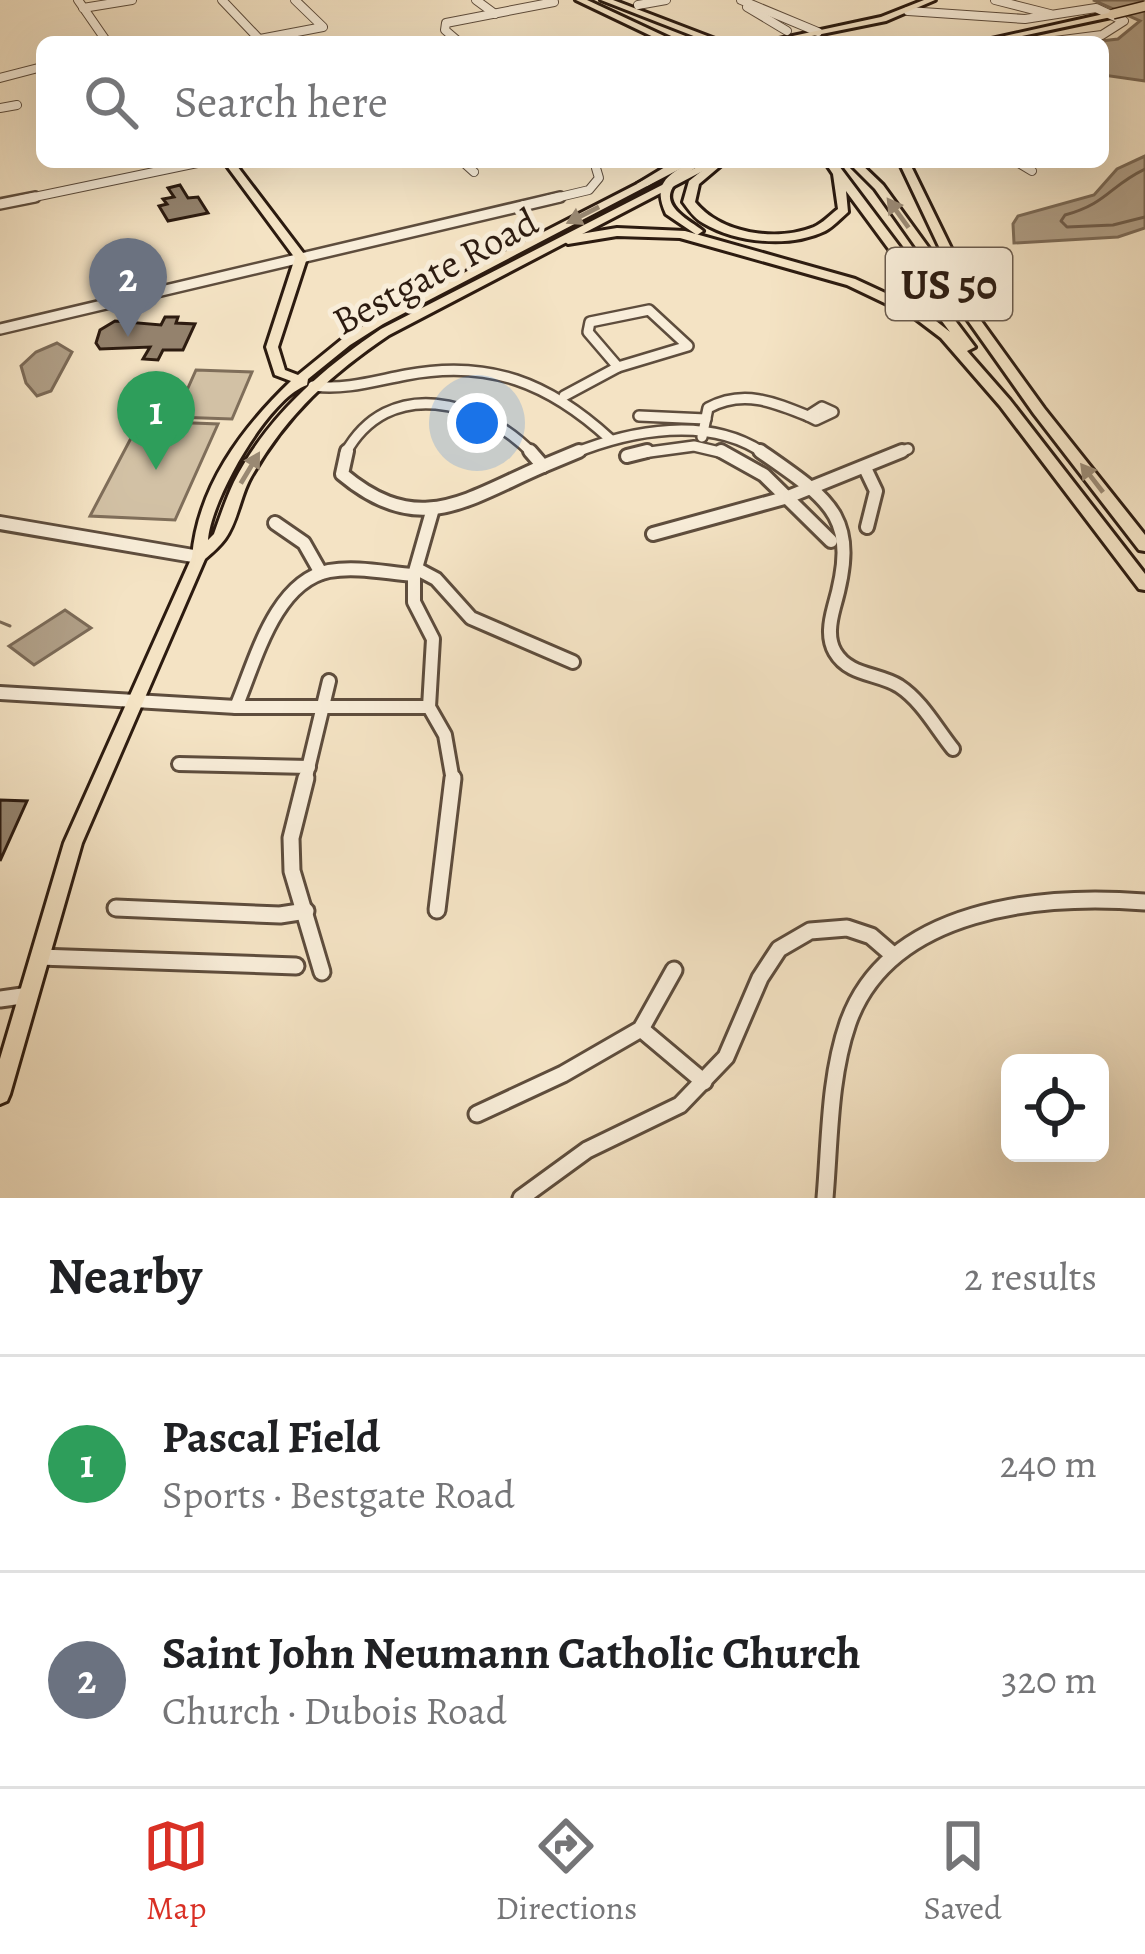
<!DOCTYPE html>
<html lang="en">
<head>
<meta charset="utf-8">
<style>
	:root { --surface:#fff; --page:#f2f2f2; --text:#202124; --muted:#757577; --line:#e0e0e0; --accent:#d93025 }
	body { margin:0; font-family:Alegreya,serif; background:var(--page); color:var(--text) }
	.controls { position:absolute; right:36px; bottom:36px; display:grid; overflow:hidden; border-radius:18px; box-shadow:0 12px 48px #0002 }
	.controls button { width:108px; height:108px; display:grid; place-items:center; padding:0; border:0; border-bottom:3px solid var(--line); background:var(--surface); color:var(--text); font:60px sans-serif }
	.you { position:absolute; left:477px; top:423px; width:42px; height:42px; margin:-30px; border:9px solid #fff; border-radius:50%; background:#1a73e8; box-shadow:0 0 0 18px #1a73e833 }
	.badge { display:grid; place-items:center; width:78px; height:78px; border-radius:50%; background:var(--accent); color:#fff; font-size:39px; font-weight:700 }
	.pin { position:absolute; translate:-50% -99px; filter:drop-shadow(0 3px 6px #0008) }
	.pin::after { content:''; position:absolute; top:63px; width:42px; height:36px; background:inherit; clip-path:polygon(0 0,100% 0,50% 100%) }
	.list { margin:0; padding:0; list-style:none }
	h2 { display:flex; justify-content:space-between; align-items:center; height:156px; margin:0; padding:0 48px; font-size:51px }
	h2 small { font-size:39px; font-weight:400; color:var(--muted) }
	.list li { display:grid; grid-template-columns:78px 1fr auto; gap:36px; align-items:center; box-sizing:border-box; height:216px; padding:0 48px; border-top:3px solid var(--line) }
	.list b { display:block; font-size:45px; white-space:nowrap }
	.list p { margin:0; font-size:39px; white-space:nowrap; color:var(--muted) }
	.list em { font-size:39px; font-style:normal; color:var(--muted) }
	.icon { flex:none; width:66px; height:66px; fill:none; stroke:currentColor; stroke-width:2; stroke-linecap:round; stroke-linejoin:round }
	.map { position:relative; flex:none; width:1145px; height:1198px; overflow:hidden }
	.search { position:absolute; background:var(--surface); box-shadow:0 12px 48px #0002; left:36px; right:36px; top:36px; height:132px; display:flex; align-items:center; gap:30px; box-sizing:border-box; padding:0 42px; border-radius:18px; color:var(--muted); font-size:45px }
	.sheet { height:588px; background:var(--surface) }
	nav { display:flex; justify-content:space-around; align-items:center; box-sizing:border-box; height:168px; border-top:3px solid var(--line); background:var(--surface); font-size:33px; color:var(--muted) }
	nav a { display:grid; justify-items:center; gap:6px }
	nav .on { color:var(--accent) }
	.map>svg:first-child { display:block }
</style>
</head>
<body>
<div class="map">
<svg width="1145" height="1198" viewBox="0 0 1145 1198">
	<rect width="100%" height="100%" fill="#f4e3c4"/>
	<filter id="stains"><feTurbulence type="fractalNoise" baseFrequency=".00167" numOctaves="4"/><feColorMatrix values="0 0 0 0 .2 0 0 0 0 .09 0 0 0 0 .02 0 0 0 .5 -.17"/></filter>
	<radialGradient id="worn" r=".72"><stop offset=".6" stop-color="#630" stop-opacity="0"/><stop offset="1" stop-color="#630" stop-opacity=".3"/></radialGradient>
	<g fill="#d2c1a5" stroke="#7f6e5a" stroke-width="3">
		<path d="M196,370l56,2 -20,47 -57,-2z"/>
		<path d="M140,421l78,3 -43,96 -85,-4z"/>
	</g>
	<g fill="#b09f87" stroke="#7b6a57" stroke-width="3">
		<path d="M1093,0h52v81l-42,-6v-33h-11l26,-3 22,-18z"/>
		<path d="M1145,156v72l-27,9 -104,6 -1,-19 5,-8 76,-21 23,-26z"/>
		<path d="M57,343l15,9 -21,39 -14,5 -11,-13 -5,-17 15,-14z"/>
		<path d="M65,610l26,18 -57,37 -25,-19z"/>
	</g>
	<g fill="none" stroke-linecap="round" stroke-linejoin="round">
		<path stroke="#6e5d4c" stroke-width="3" d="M1145,169c-36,17 -37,34 -80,46l-4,6 6,6 46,-2 32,-8"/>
		<path stroke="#7b6a57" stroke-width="3" d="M0,622l10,4"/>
	</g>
	<g fill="#94836e" stroke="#2c1b10" stroke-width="3">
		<path d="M180,185l8,13 10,-1 10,16 -40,8 -9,-15 8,-2 -4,-5 11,-2 -6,-9z"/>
		<path d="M165,317h13l-2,6 19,1 -12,26h-20l-5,10 -15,-1 7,-12 -50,2 -4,-6 4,-13 15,-9 46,4z"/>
		<path d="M0,800l27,1 -27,60z"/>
	</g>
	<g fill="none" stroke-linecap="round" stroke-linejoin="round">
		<g stroke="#5e4d3d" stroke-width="10">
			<g id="minor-far3">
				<path d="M78,0l29,42"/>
				<path d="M222,0l40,42"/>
				<path d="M476,0l19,14"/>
				<path d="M741,0l77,32"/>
				<path d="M995,0l55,14"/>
				<path d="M638,5l28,-5"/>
				<path d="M747,7l40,24"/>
				<path d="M83,8l49,-8"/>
				<path d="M908,11l117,8 71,-11 28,13 -22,14 -55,7"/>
				<path d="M260,39l63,-12 -28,-27"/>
				<path d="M459,42l-14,-12 1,-7 108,-21"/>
				<path d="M0,78l42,-11"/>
				<path d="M0,108l17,-3"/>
				<path d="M463,162l11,10"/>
				<path d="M1017,162l15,9"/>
				<path d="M20,200l182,-38"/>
				<path d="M547,200l42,-10 10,-12 -3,-10"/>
			</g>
		</g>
		<g stroke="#5e4d3d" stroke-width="14">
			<g id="minor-far2">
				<path d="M0,204l35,-7"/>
				<path d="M649,310l39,36 -70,21 -30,-35 2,-10z"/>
				<path d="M0,329l560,-132"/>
				<path d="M313,386c33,4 61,-5 93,-11 83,-16 143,8 204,64"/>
				<path d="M564,396l54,-29"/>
				<path d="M822,407l11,5 -17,8 -8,-4z"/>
				<path d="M639,416l67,3"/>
				<path d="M702,437l6,-29c35,-19 66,-6 100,8"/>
				<path d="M345,454c43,-79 136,-54 188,0"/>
				<path d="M572,454c59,-24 137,-39 193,0"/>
				<path d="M635,454l59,-8 34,8"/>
				<path d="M895,454l13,-5"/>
			</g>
		</g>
		<g stroke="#5e4d3d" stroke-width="18">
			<g id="minor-far1">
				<path d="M347,451l-5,23c77,65 124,25 201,-8"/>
				<path d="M530,451l13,15"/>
				<path d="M721,451l43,24 67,66"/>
				<path d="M760,451c72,50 100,66 74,156 -4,15 -7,31 1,45 14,24 43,21 64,34 23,15 37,42 54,63"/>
				<path d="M627,456l20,-5"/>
				<path d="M543,466l36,-15"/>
				<path d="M866,470l10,21 -9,36"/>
				<path d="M432,512l-18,63v27l19,37 -4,68 16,28 8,46"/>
				<path d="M0,523l199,34"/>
				<path d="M275,523l29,20 17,30"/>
				<path d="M653,534l135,-37 114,-46"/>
				<path d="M419,570l17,9 35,39 102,44"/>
				<path d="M0,693l236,14h193"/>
				<path d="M236,707c19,-44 38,-125 93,-136 28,-5 57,2 85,4"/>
				<path d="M179,764l130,3"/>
				<path d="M305,781l24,-100"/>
			</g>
		</g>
		<g stroke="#5e4d3d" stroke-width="21">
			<g id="minor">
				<path d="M306,778l-15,60 1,33 30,101"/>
				<path d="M116,908l164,7 26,-4"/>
				<path d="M437,910l16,-132"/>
				<path d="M39,957l257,9"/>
				<path d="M0,999l29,-4"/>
				<path d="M641,1029l63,53"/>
				<path d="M477,1114l86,-40 78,-45 33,-59"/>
				<path d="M521,1198l66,-48 93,-45 46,-48 34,-79 19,-29 31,-18 37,-3 24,8 22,19"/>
				<path d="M825,1198c5,-58 4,-120 23,-175 41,-116 194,-129 297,-121"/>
			</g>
		</g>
		<g stroke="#2c1b10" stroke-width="6">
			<g id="major">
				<path d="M924,0h11l-49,21 -104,21h-17l116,-25z"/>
				<path d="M1113,12l4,2 -1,2 -122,26h-16z"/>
				<path d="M224,162h10l73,96 -29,89 7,23 13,5 43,-35 33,-21 306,-157h13l-310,162 -33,21 -42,34 -1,6c-38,13 -96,113 -99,155l6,-6c6,-17 12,-35 20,-52 33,-65 88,-113 147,-153l326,-167h13l-331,173c-59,40 -102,79 -138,142 -11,19 -13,44 -26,62 -5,7 -13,14 -20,20l-123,284 -72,251 -3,7 -7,3v-45l64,-216 128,-286c6,-70 49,-128 99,-176l-16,-6 -9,-28 29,-89z"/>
			</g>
		</g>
		<g stroke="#2c1b10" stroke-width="6">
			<g id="highway">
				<path d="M576,0h11l90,42h-13z"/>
				<path d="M601,0h12l110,42h-14z"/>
				<path d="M691,162h13c-16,12 -50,27 -25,51 7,7 17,12 24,18l-6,4 -31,-21c-13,-29 -1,-38 25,-52z"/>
				<path d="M713,162h12l-26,22 -4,18c26,32 81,40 119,25 9,-4 16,-12 24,-18l-5,-35 -8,-12h11l139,185 -8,4 43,49 135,174v16l-6,-1 -139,-183 -59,-68 -29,-22 -65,-31 -167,-47 -63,-2 -49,8 -6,-4 6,-4 49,-8 68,3 170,48 67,31 28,22 -104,-141 2,21c-7,6 -15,15 -23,19 -35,17 -89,12 -122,-8 -9,-5 -14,-13 -20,-21l6,-21z"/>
				<path d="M848,162h11l24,23 77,106 -61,-129h10l64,131 -2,3h-8l81,112 101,127v16l-6,-1 -105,-136 -159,-225z"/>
				<path d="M670,164l10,2 -33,20 -10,-2z"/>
			</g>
		</g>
		<use href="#minor-far3" stroke="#f8edd9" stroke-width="8"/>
		<use href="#minor-far2" stroke="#f8edd9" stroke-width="9"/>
		<use href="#minor-far1" stroke="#f8edd9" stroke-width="12"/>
		<use href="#minor" stroke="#f8edd9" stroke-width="15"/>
		<use href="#major" fill="#f4e3c4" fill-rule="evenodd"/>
		<use href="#highway" fill="#f4e3c4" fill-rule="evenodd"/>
		<g stroke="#2c1b10" stroke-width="12" stroke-linecap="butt">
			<path id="major-bridge" d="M1113,14l32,-8"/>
		</g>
		<use href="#major-bridge" stroke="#f4e3c4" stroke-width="9"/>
	</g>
	<defs><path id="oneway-solid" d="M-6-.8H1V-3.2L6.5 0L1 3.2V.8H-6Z" transform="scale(3)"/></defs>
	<g fill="#9a8973">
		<use href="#oneway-solid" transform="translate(898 213) rotate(-126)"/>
		<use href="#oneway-solid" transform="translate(583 215) rotate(153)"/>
		<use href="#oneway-solid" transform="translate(250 468) rotate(-59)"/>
		<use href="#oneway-solid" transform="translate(1092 478) rotate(-128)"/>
	</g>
	<g text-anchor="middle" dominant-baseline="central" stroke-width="10" stroke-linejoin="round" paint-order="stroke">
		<g font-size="39" fill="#2c1b10" stroke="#f8edd9">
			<text transform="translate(435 271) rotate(-28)">Bestgate Road</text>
		</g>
		<rect fill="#f8edd9" stroke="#695a4c" stroke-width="3" x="886" y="248" width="126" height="72" rx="9"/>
		<g font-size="42" font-weight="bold" fill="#2c1b10">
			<text x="949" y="284">US 50</text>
		</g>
	</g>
	<rect width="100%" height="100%" filter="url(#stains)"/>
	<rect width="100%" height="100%" fill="url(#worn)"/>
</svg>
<div class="controls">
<button><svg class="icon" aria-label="locate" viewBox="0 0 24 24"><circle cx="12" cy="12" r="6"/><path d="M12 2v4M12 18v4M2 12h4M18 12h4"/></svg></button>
</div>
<div class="you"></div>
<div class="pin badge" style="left:156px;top:470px;background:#2e9e5b">1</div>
<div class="pin badge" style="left:128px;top:337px;background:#6b7280">2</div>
<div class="search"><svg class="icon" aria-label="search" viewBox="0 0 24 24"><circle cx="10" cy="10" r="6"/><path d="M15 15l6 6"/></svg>Search here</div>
</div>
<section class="sheet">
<h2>Nearby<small>2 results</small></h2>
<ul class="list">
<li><span class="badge" style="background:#2e9e5b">1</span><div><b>Pascal Field</b><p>Sports · Bestgate Road</p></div><em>240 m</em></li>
<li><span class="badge" style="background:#6b7280">2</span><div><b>Saint John Neumann Catholic Church</b><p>Church · Dubois Road</p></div><em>320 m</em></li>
</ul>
</section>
<nav>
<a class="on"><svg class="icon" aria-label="map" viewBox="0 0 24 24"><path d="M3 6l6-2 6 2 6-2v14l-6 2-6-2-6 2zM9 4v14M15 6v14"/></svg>Map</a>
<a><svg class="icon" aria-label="directions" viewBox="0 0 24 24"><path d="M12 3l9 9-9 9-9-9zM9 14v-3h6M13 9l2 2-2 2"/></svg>Directions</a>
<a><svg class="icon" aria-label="saved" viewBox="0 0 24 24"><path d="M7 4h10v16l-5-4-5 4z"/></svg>Saved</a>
</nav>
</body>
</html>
